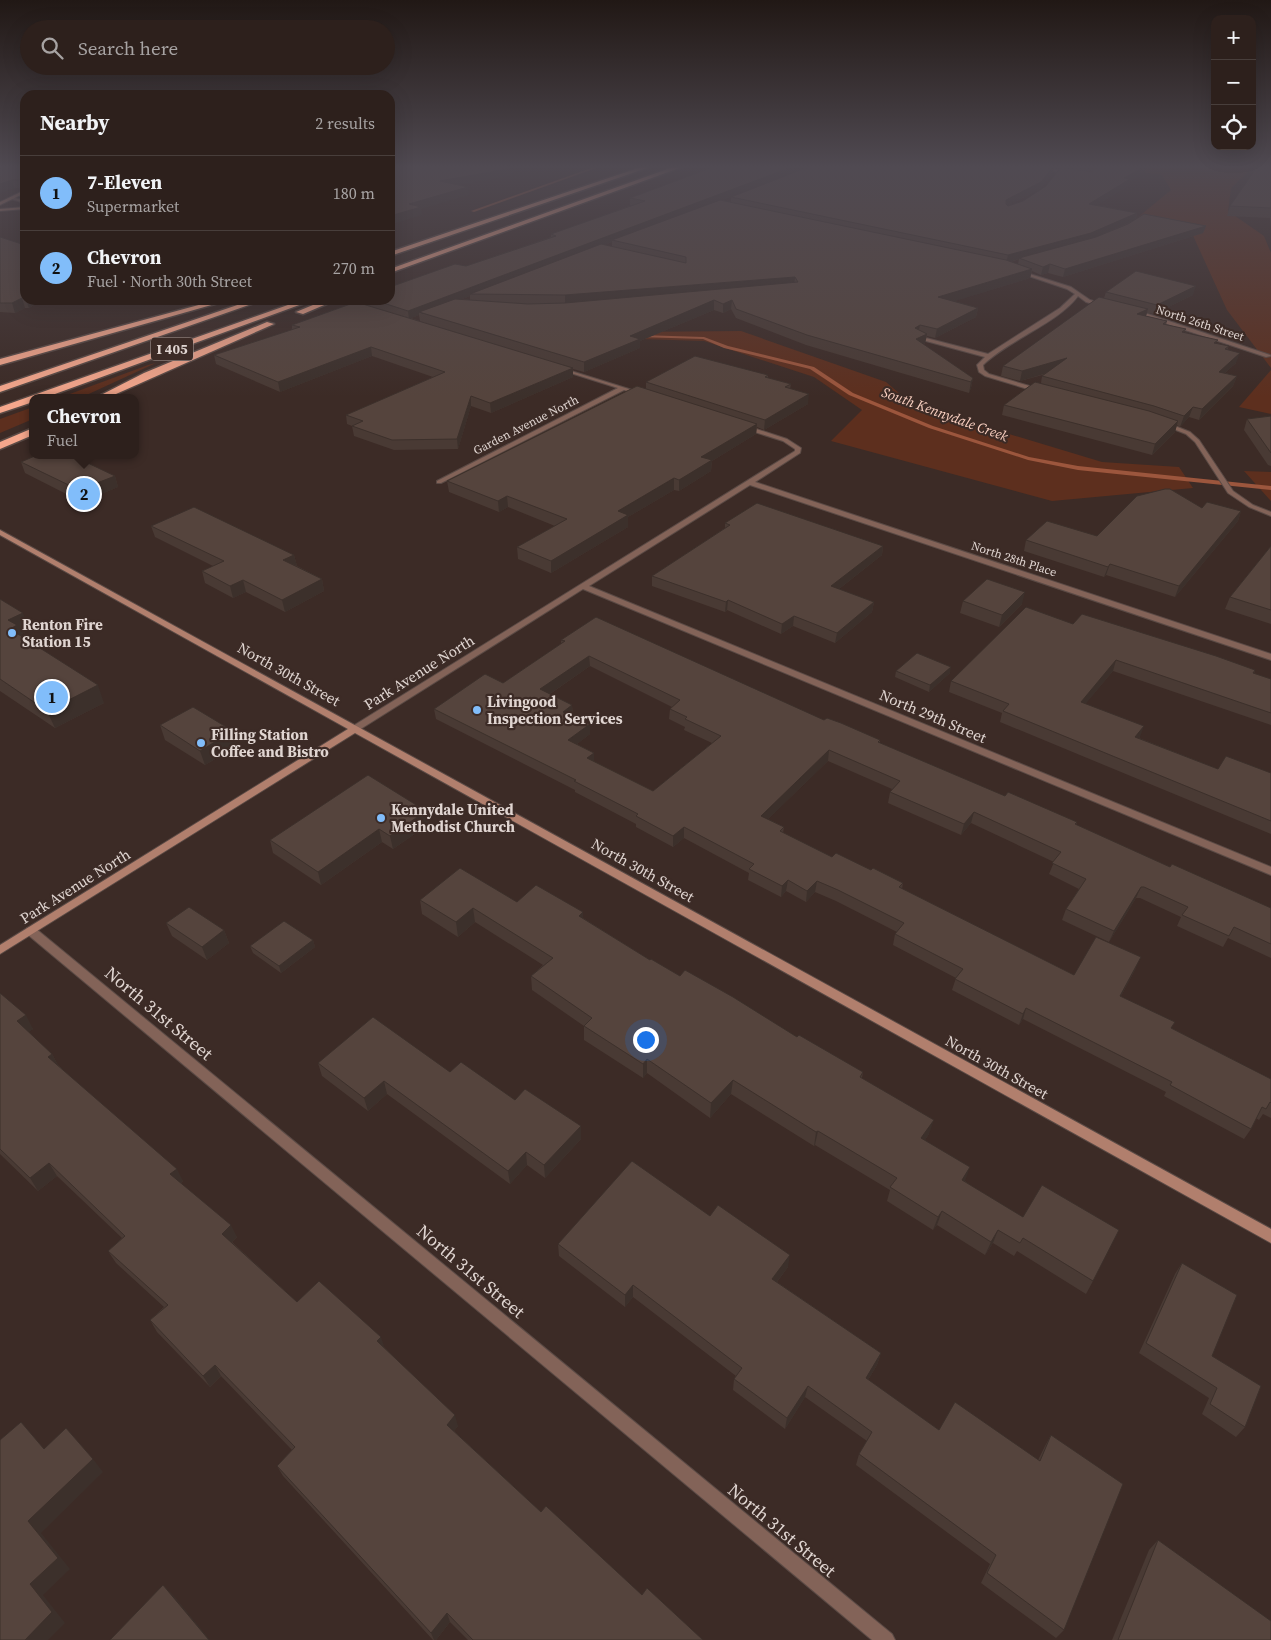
<!DOCTYPE html>
<html lang="en">
<head>
<meta charset="utf-8">
<style>
	:root { --surface:#2d201c; --page:#352825; --text:#f1f3f6; --muted:#a7a3a3; --line:#483e3b; --accent:#81bdfa }
	body { margin:0; font-family:"Source Serif 4",serif; background:var(--page); color:var(--text) }
	.controls { position:absolute; right:15px; top:15px; display:grid; overflow:hidden; border-radius:10px; box-shadow:0 5px 20px #0002 }
	.controls button { width:45px; height:45px; display:grid; place-items:center; padding:0; border:0; border-bottom:1px solid var(--line); background:var(--surface); color:var(--text); font:25px sans-serif }
	.you { position:absolute; left:645px; top:1039px; width:18px; height:18px; margin:-12px; border:4px solid #fff; border-radius:50%; background:#1a73e8; box-shadow:0 0 0 8px #1a73e833 }
	.badge { display:grid; place-items:center; width:32px; height:32px; border-radius:50%; background:var(--accent); color:#111; font-size:16px; font-weight:700 }
	.pin { position:absolute; translate:-50% -50%; border:2px solid #fff; box-shadow:0 1px 5px #0006 }
	.popup { position:absolute; left:29px; top:394px; width:110px; height:65px; box-sizing:border-box; display:grid; place-content:center; border-radius:10px; background:var(--surface); filter:drop-shadow(0 1px 4px #0005); font-size:16px; white-space:nowrap; color:var(--muted) }
	.popup b { font-size:19px; color:var(--text) }
	.popup::after { content:''; position:absolute; left:50%; top:100%; margin-left:-10px; border:10px solid transparent; border-top-color:var(--surface) }
	.list { margin:0; padding:0; list-style:none }
	h2 { display:flex; justify-content:space-between; align-items:center; height:65px; margin:0; padding:0 20px; font-size:21px }
	h2 small { font-size:16px; font-weight:400; color:var(--muted) }
	.list li { display:grid; grid-template-columns:32px 1fr auto; gap:15px; align-items:center; box-sizing:border-box; height:75px; padding:0 20px; border-top:1px solid var(--line) }
	.list b { display:block; font-size:19px; white-space:nowrap }
	.list p { margin:0; font-size:16px; white-space:nowrap; color:var(--muted) }
	.list em { font-size:16px; font-style:normal; color:var(--muted) }
	.icon { flex:none; width:28px; height:28px; fill:none; stroke:currentColor; stroke-width:2; stroke-linecap:round; stroke-linejoin:round }
	.map { position:relative; flex:none; width:1271px; height:1640px; overflow:hidden }
	.search { position:absolute; background:var(--surface); box-shadow:0 5px 20px #0002; left:20px; top:20px; width:375px; height:55px; display:flex; align-items:center; gap:12px; box-sizing:border-box; padding:0 18px; border-radius:28px; color:var(--muted); font-size:19px }
	.panel { position:absolute; background:var(--surface); box-shadow:0 5px 20px #0002; left:20px; top:90px; width:375px; height:215px; border-radius:15px }
	.map>svg:first-child { display:block }
</style>
</head>
<body>
<div class="map">
<svg width="1271" height="1640" viewBox="0 0 1271 1640">
	<rect width="100%" height="100%" fill="#3c2b26"/>
	<g fill="#5d2f1e">
		<path d="M1111,167h142l-22,21 -3,23 36,25 7,17v115l-44,-58 -37,-81 -53,-11 34,-28 -9,-15z"/>
		<path d="M741,331l145,51 27,23 189,57 77,5 14,21 -141,13 -221,-60 31,-31 -48,-33 -110,-36 -65,-2 -11,-7z"/>
		<path d="M156,363l-76,35h-21l89,-33z"/>
		<path d="M1271,370v44l-32,-7z"/>
		<path d="M33,407v12l-33,14v-14z"/>
		<path d="M1244,471l27,1v29l-1,-1z"/>
	</g>
	<g fill="none" stroke-linecap="round" stroke-linejoin="round">
		<g fill="#9c563d" fill-rule="evenodd">
			<path d="M594,167h5l-125,45 -3,-1z"/>
			<path d="M640,335l64,2 24,9 86,21 39,26 80,33 96,31 49,9 193,20v4l-193,-20 -50,-10 -99,-32 -80,-33 -39,-26 -86,-21 -21,-9 -65,-2v-1z"/>
		</g>
		<g stroke="#5a4a45" stroke-width="2">
			<g id="street">
				<path d="M1032,167h10l30,6 -2,1z"/>
				<path d="M12,197l13,4v2l-14,-4z"/>
				<path d="M1017,270l54,17 19,13 17,5 -3,2 -18,-5 -8,-6c-21,28 -68,43 -95,69l1,5 5,4 54,16v2l-2,1 -56,-17 -6,-4 -2,-7 8,-8 -70,-19 3,-2 70,18 72,-46 15,-14 -8,-5 -50,-17z"/>
				<path d="M1133,309l137,46 1,1 -5,1 -135,-45z"/>
				<path d="M558,367l87,27 -3,2 -18,-6 -183,93h-4v-2l181,-93 -60,-19z"/>
				<path d="M1161,422h4l25,10 9,8 34,51 20,14 18,7v4l-22,-9 -21,-14 -33,-51 -9,-8 -25,-10z"/>
				<path d="M744,425l43,14 14,9 -1,5 -45,29 516,172v6l-521,-175 -161,101 682,281v8l-688,-286 -224,141h-6l-2,-2 2,-2 442,-275v-2l-12,-8 -41,-13 -1,-1z"/>
				<path d="M31,927l4,1 857,706 3,6h-23l-845,-706 -2,-3 2,-3z"/>
			</g>
		</g>
		<g stroke="#5a4a45" stroke-width="2">
			<g id="secondary">
				<path d="M25,190v3l-25,12v-3z"/>
				<path d="M25,207v2l-25,2v-2z"/>
				<path d="M0,530l1271,699v14l-916,-510 -355,221v-9l348,-216 -348,-194z"/>
			</g>
		</g>
		<g stroke="#5a4a45" stroke-width="3">
			<g id="highway">
				<path d="M641,167h9l-260,89v-4z"/>
				<path d="M673,167h9l-292,106v-4z"/>
				<path d="M217,300h12l-229,65v-6z"/>
				<path d="M252,300h11l-263,92v-6z"/>
				<path d="M302,300h11l-269,98h-11v4l-33,11v-6z"/>
				<path d="M325,300h11l-33,14 -7,-2z"/>
				<path d="M267,322l7,2 -167,74h-12l49,-25z"/>
				<path d="M33,428v7l-33,14v-7z"/>
			</g>
		</g>
		<use href="#street" fill="#836358" fill-rule="evenodd"/>
		<use href="#secondary" fill="#b17f6d" fill-rule="evenodd"/>
		<use href="#highway" fill="#f5a78c" fill-rule="evenodd"/>
	</g>
	<g fill="#493a34" fill-rule="evenodd">
		<path d="M0,167h25v21h-11l-14,5z"/>
		<path d="M713,167h341l-1,6 -13,16 -31,16 14,-4 23,-15 14,-18 -6,-1h92l-2,6 -14,8 -2,5 -31,19 40,8 -1,6 8,-5 62,12 -3,7 -140,44 -15,-4 -7,2 -9,-4 -2,7 -76,23 24,7 -2,9 -41,21 -8,-2 -2,7 -2,2 50,33 -2,10 -2,5 -163,-48 -70,-27 -5,-9 -8,4 -9,-3 -74,31v7l-56,24 -11,-3v8l-82,36 -20,-7 -13,43 -64,1 -40,-14 -2,-10 -5,-2 -1,-9 87,-38 -61,-21 -92,36 -64,-28 -2,-9 78,-25v-5l64,-23 8,2 -1,-4h27v-13l65,-23 11,2 85,-29v-3l81,-29h-2v-7zM764,184l-33,13v5l-9,-2zM612,242v5l-8,-2 3,-1zM1019,259l-1,5 -7,-2zM470,296v4l-8,-1zM419,315l1,6 -9,-3z"/>
		<path d="M1271,167v61l-1,-10 -43,-2 3,-10z"/>
		<path d="M0,237l25,8v55h17l-13,8h-4l-10,5 -15,-1z"/>
		<path d="M1106,292l87,3 -39,19 -7,-1 -1,3 21,5 -1,4 51,18 12,3 -2,4 9,13 -11,10 12,3 -4,10 -34,34 -10,-3 -9,10 -3,-2 -2,7 -23,23 -150,-40 2,-10 37,-22 1,-7 4,-2 -26,7 -19,-5 2,-10 101,-68z"/>
		<path d="M768,375v3l23,6 -1,5 18,15 -44,26 -7,-3 -1,7 -44,27 -1,10 -32,20 -5,-1 -46,27v10l-77,46 -33,-14 -1,-12 38,-21 -47,-19 -9,5 -50,-20 -2,-11 199,-92v-7z"/>
		<path d="M1271,416v50l-3,-1 -24,-35 3,-11z"/>
		<path d="M21,462l94,14 3,11 -36,15 -57,-29z"/>
		<path d="M1202,508l39,3 -3,10 -63,76 -69,-22 -2,2 -80,-26 2,-11 71,-4z"/>
		<path d="M725,523l158,23 -1,9 -43,34 35,13 -2,10 -37,31 -42,-17 -12,8 -54,-24 -2,2 -73,-26v-10l73,-48z"/>
		<path d="M151,526l143,29 3,11 25,13 2,12 -39,21 -39,-20 -13,6 -28,-15 -3,-12 11,-5 -58,-29z"/>
		<path d="M1271,546v78l-46,-15 5,-12z"/>
		<path d="M0,599l30,31 -9,4 1,3 82,66 -49,25 -55,-37z"/>
		<path d="M963,601l59,3 -23,23 -39,-14z"/>
		<path d="M1073,624l182,46 -1,4 17,5v46l-158,-54 -28,33 55,33 -1,1 79,31 53,4v61l-271,-112 2,-9 -53,-21 2,-11z"/>
		<path d="M561,640l263,80 56,20v3l125,53 72,26 -1,3 94,42 101,41v50l-43,-20 -5,9 -46,-21 4,-9 -41,-19h-4l-27,44 -47,-22 4,-11 13,-20 -30,-15 5,-12 -83,-39 -10,12 -73,-32 2,-11 2,-3 -64,-28 -60,58 16,8 -1,6 49,24 39,13 32,13 -1,6 172,86 62,-7 -15,28 50,32 100,51v39l-8,-4 -4,6 -3,-2 -5,11 -7,10 -80,-43 2,-4 -143,-73 -4,6 -67,-35 4,-12 -63,-33 2,-11 2,-2 -61,-31 -21,-9 -9,10 -20,-11 -5,6 -33,-17 1,-7 -65,-35 -11,9 -37,-20v-3l-61,-32v-2l-139,-71 -2,-10 69,-26 58,-39zM590,666l82,41 -2,2 -1,10 16,8 -1,3 28,13 -59,48 -59,-29v-9l-17,-9 13,-10v-10l-17,-8 -1,-11 -22,-11z"/>
		<path d="M896,671l54,2 -21,19 -34,-15z"/>
		<path d="M160,725l73,6 4,15 -32,19 -40,-25z"/>
		<path d="M426,811l3,13 -36,25 -11,-7 -61,43 -48,-32 -3,-13z"/>
		<path d="M420,900l97,2 66,10v6l67,42 147,77 66,35 -1,6 67,56 -4,6 40,41 128,100 -7,13 -69,-43 -3,5 -21,-13 -8,12 -48,-30 -4,5 -46,-29 3,-11 -75,-45 -1,1 -83,-52 -21,24 -63,-45 -4,5 -59,-38v-14l-52,-36 -1,-14 12,-11 -68,-43 -17,15 -36,-23z"/>
		<path d="M166,923l58,7 5,13 -22,17 -35,-24z"/>
		<path d="M313,940l2,7 -34,26 -28,-20 -3,-7z"/>
		<path d="M0,993l33,36 -5,3 24,22 6,11 125,116 -2,2 56,54 -5,5 65,60 87,45 74,79 -4,5 87,81 101,83 61,45h-235l-18,-18 -14,18h-3l-150,-164 -6,-10 15,-16 -71,-74 -11,11 -53,-55 -7,-12 14,-13 -48,-44 -8,-12 14,-13 -65,-62 -19,15 -38,-37z"/>
		<path d="M318,1063l132,9 65,28 66,26v13l-36,39 -18,-13 -17,19 -123,-90 -19,17 -46,-35z"/>
		<path d="M710,1216l78,51 -11,15 104,71 -4,12 -9,15 71,50 99,30 7,-14 6,-11 13,195 -8,8 -75,-55 9,-19 -134,-99 3,-11 8,-13 -62,-44 -20,32 -52,-39 1,-11 2,-3 -103,-79 -8,10 -66,-51 -1,-12z"/>
		<path d="M1182,1263l30,93 33,71 -9,10 -34,-23 7,-16 -70,-45 36,-79z"/>
		<path d="M1158,1540l113,100h-159l37,-90z"/>
	</g>
	<g fill="#3c302b">
		<path d="M792,167h17l-194,74 -3,-1v2l-138,52h-4v2l-47,18 -4,-2v3l-10,4 -1,-8z"/>
		<path d="M1054,167l-1,6 -13,16 -35,18 1,-7z"/>
		<path d="M1144,167h2l-2,6 -14,8 -2,5 -40,25 1,-7 35,-26z"/>
		<path d="M513,168v7l-72,14 -1,-8z"/>
		<path d="M12,180l2,8 -14,5v-9z"/>
		<path d="M468,187l1,8 -48,14 1,6 -32,10v-9l19,-12z"/>
		<path d="M1137,213l-2,7 -46,20 -70,18v1l-13,4 2,-8z"/>
		<path d="M1206,226l-3,7 -140,44 2,-8z"/>
		<path d="M1050,264l-2,9 -7,2 2,-8z"/>
		<path d="M1032,269l-2,9 -94,29 2,-10z"/>
		<path d="M795,277l-1,9 -229,18v-9z"/>
		<path d="M1196,286l-3,9 -39,19 3,-9z"/>
		<path d="M22,298l3,10 -10,5 -3,-10z"/>
		<path d="M26,300h16l-13,8z"/>
		<path d="M714,300v10l-74,31v7l-56,24v-10l46,-26z"/>
		<path d="M732,300l-1,9 -8,4v-9z"/>
		<path d="M978,308l-2,9 -41,21 2,-9z"/>
		<path d="M1148,309l-3,10 -8,-5z"/>
		<path d="M920,325l-2,9 -3,-6z"/>
		<path d="M927,334l-2,9 -11,6 2,-10z"/>
		<path d="M371,347l1,9 -92,36 -2,-10z"/>
		<path d="M1240,353l-4,10 -21,19 4,-10z"/>
		<path d="M1067,358l-3,10 -44,13 2,-10z"/>
		<path d="M573,368v9l-82,36 -1,-10z"/>
		<path d="M1237,376l-4,10 -34,34 3,-11z"/>
		<path d="M973,378l-2,10 -2,5 2,-11z"/>
		<path d="M809,394l-1,10 -44,26 1,-10z"/>
		<path d="M471,396v10l-13,43 -1,-10z"/>
		<path d="M1193,407l-4,10 -9,10 4,-11z"/>
		<path d="M1178,421l-3,11 -23,23 3,-11z"/>
		<path d="M757,424l-1,10 -44,27 -1,10 -32,20v-11l22,-23z"/>
		<path d="M115,476l3,11 -36,15 -3,-12z"/>
		<path d="M674,478v12l-46,27v10l-77,46v-12l67,-50z"/>
		<path d="M507,496l1,11 -9,5 -1,-11z"/>
		<path d="M1241,511l-3,10 -63,76 4,-11z"/>
		<path d="M883,546l-1,9 -52,41 1,-10z"/>
		<path d="M294,555l3,11 -14,-6z"/>
		<path d="M1110,564l-4,11 -2,2 4,-10z"/>
		<path d="M322,579l2,12 -39,21 -3,-12z"/>
		<path d="M243,580l3,12 -13,6 -3,-12z"/>
		<path d="M1025,592l-3,12 -23,23 3,-12z"/>
		<path d="M728,600l-1,10 -2,2 1,-10z"/>
		<path d="M874,602l-2,10 -37,31 2,-10z"/>
		<path d="M23,613l7,17 -9,4 3,8 -14,-13 -2,-9z"/>
		<path d="M794,616l-1,10 -12,8 1,-10z"/>
		<path d="M589,656l1,10 -49,34 -1,-11z"/>
		<path d="M1116,660l-3,11 -35,42 3,-11z"/>
		<path d="M951,667l-1,6 -21,19 1,-7z"/>
		<path d="M98,685l6,18 -49,25 -8,-17z"/>
		<path d="M572,705l1,11 -10,-4z"/>
		<path d="M590,724v10l-22,17v-11z"/>
		<path d="M1144,726l-4,11 -9,11 4,-11z"/>
		<path d="M233,731l4,15 -32,19 -5,-14z"/>
		<path d="M829,750l-1,11 -68,66 1,-11z"/>
		<path d="M594,753v10l-7,-5z"/>
		<path d="M426,811l3,13 -36,25 -3,-13z"/>
		<path d="M974,812l-3,11 -10,12 3,-11z"/>
		<path d="M684,827v11l-11,9v-11z"/>
		<path d="M379,829l3,13 -61,43 -3,-13z"/>
		<path d="M788,880l-2,11 -5,6 1,-11z"/>
		<path d="M817,881l-2,11 -9,10 1,-11z"/>
		<path d="M1141,887l-5,11 -27,44 5,-11z"/>
		<path d="M473,908l2,14 -17,15 -2,-15z"/>
		<path d="M583,912v15l-4,-11z"/>
		<path d="M224,930l5,13 -22,17 -5,-13z"/>
		<path d="M313,940l2,7 -34,26 -2,-7z"/>
		<path d="M1141,957l-5,11 -21,39 5,-11z"/>
		<path d="M1026,1008l-3,11 -4,6 4,-11z"/>
		<path d="M26,1015l7,14 -8,6 -8,-14z"/>
		<path d="M52,1054l7,13 -11,-10z"/>
		<path d="M647,1059v14l-4,5v-14z"/>
		<path d="M733,1080l-2,14 -21,24 1,-15z"/>
		<path d="M384,1081l3,13 -19,17 -4,-13z"/>
		<path d="M934,1120l-5,14 -12,18 4,-14z"/>
		<path d="M581,1126v13l-36,39 -1,-13z"/>
		<path d="M818,1131l-3,14 -1,1 2,-14z"/>
		<path d="M526,1152l1,13 -17,19 -2,-13z"/>
		<path d="M49,1163l8,13 -19,15 -8,-13z"/>
		<path d="M970,1167l-5,14 -8,12 5,-13z"/>
		<path d="M177,1169l6,12 -6,6 -7,-13z"/>
		<path d="M942,1211l-5,14 -4,5 5,-13z"/>
		<path d="M231,1225l6,12 -9,9 -6,-12z"/>
		<path d="M998,1230l-5,13 -8,12 6,-13z"/>
		<path d="M790,1255l-2,12 -18,24 2,-12z"/>
		<path d="M633,1285v12l-8,10v-12z"/>
		<path d="M381,1337l4,12 -8,-8z"/>
		<path d="M881,1353l-4,12 -15,25 4,-12z"/>
		<path d="M215,1365l6,11 -11,11 -7,-11z"/>
		<path d="M808,1386l-3,11 -20,32 2,-11z"/>
		<path d="M455,1415l3,11 -8,10 -3,-11z"/>
		<path d="M93,1459l10,13 -62,61 29,36 -27,26 22,28 -17,17h-23l5,-56 -2,-63z"/>
		<path d="M163,1585l11,11 36,44h-1z"/>
		<path d="M447,1613l3,9 -14,18h-2l-3,-7z"/>
	</g>
	<g fill="#55443d" stroke="#3c302b" fill-rule="evenodd">
		<path d="M0,167h25v16l-2,-3h-11l-12,4z"/>
		<path d="M390,167h122l1,1 -73,13 28,6 -59,17 12,3 -31,9z"/>
		<path d="M713,167h79l-384,144 -34,-11h16v-13l65,-23 11,2 90,-30 -5,-2 94,-33 -15,-3z"/>
		<path d="M808,167h245l-12,15 -35,18v4l2,2 15,-5 23,-15 15,-19 31,5 4,-4 -5,-1h53l-20,11 6,1 -41,25 48,9 -46,20 -83,22 -277,-58z"/>
		<path d="M1257,167h14v41l-41,-2z"/>
		<path d="M720,200l286,60 26,9 -94,28 40,11 -41,21 -17,-4 -5,3 12,6 -11,5 57,39 -2,4 -164,-47 -71,-26 -4,-9 -9,4 -9,-4 -84,36 10,3 -56,23 -165,-50 36,-13 73,5 37,-1 233,-21 -3,-5 -230,18 -95,-1 131,-50 85,19v-6l-74,-17z"/>
		<path d="M1144,214l62,12 -141,43 -15,-5 -7,3 -24,-9 77,-21 32,-13z"/>
		<path d="M0,237l25,8v53h-3l-10,5h-12z"/>
		<path d="M1136,271l60,15 -39,19 -51,-13z"/>
		<path d="M1099,297l49,12 -11,5 30,7 -4,3 23,5 -4,3 36,8 -4,3 15,3 -4,3 15,4 -21,19 18,4 -35,33 -9,-2 -9,9 -30,-10 -112,-30 25,-18 -45,13 -19,-5z"/>
		<path d="M356,302l217,66 -83,35 -19,-7 -14,43 -65,1 -40,-14 11,-5 -17,-6 99,-43 -74,-25 -93,35 -64,-27 86,-28 -8,-2z"/>
		<path d="M695,356l73,19 -3,2 26,7 -6,3 24,7 -44,26 -119,-38z"/>
		<path d="M1035,382l114,29 29,10 -23,23 -151,-39z"/>
		<path d="M637,386l120,38 -56,33 11,3 -33,20 -5,-2 -56,33 10,4 -77,46 -34,-14 50,-28 -60,-23 -9,5 -51,-20z"/>
		<path d="M1271,416v37l-24,-34z"/>
		<path d="M37,455h34l44,21 -36,14 -58,-28z"/>
		<path d="M1165,489h5l32,19 5,-6 34,9 -62,75 -69,-22 -2,3 -82,-27 21,-19 50,15 40,-40z"/>
		<path d="M757,503l126,43 -52,40 43,16 -37,31 -43,-17 -12,8 -54,-24 -2,2 -74,-26 78,-51 -5,-2z"/>
		<path d="M194,507l100,48 -11,5 39,19 -40,21 -39,-20 -13,6 -28,-15 22,-10 -73,-35z"/>
		<path d="M1271,546v64l-41,-13z"/>
		<path d="M987,579l38,13 -23,23 -39,-14z"/>
		<path d="M0,599l23,14 -15,7 9,5 -7,4 88,56 -51,26 -47,-32z"/>
		<path d="M1026,607l47,17 9,-10 134,42 39,14 -2,3 18,6v34l-155,-53 -35,42 63,24 -9,11 83,32 8,-13 45,17v48l-268,-110 6,-7 -58,-23z"/>
		<path d="M596,617l228,103 3,-2 14,5 39,17 -2,2 127,54 3,-4 69,30 -2,2 95,43 2,-3 99,44v36l-37,-17 -5,9 -47,-21 6,-8 -44,-20h-3l-27,44 -48,-22 20,-30 -34,-16 9,-11 -87,-40 -10,12 -74,-32 10,-11 -71,-31 -68,66 23,11 -4,4 52,26 4,-4 35,17 2,-2 30,15 -4,4 175,88 22,-38 45,20 -21,39 55,26 -4,6 100,51v24l-1,-1 -4,7 -4,-2 -11,22 -81,-44 2,-3 -146,-74 -3,6 -68,-35 8,-10 -68,-35 9,-11 -66,-33 -21,-9 -10,10 -19,-11 -6,6 -33,-17 5,-5 -70,-37 -11,9 -37,-20 2,-2 -64,-33 2,-1 -142,-71 51,-35 18,9 62,-42 -4,-1zM589,656l91,44 -10,9 17,8 -2,2 36,17 -68,55 -66,-33 7,-5 -26,-13 22,-16 -27,-12 9,-7 -32,-16z"/>
		<path d="M917,653l34,14 -21,18 -34,-14z"/>
		<path d="M193,707l40,24 -33,20 -40,-26z"/>
		<path d="M368,775l58,36 -36,25 -11,-7 -61,43 -48,-32z"/>
		<path d="M460,868l57,34 19,-17 47,27 -4,4 71,44 1,-1 29,17 5,-6 48,27 64,40 2,-2 64,37 -3,5 74,43 -13,18 49,29 -8,13 61,37 19,-32 77,45 -26,51 -70,-43 -3,5 -22,-13 -7,12 -49,-31 -4,6 -48,-30 7,-9 -79,-47 -2,1 -83,-52 -22,23 -64,-44 -4,5 -59,-38 8,-8 -61,-42 22,-18 -80,-50 -17,14 -36,-22z"/>
		<path d="M189,907l35,23 -22,17 -36,-24z"/>
		<path d="M284,921l29,19 -34,26 -29,-20z"/>
		<path d="M0,993l26,22 -9,6 35,33 -4,3 129,112 -7,5 61,51 -9,9 75,68 22,-21 62,56 -4,4 78,74 -8,10 94,87 5,-6 96,89 5,-7 56,52h-230l-26,-27 -16,20 -154,-167 18,-19 -80,-82 -12,11 -53,-56 18,-15 -60,-54 17,-15 -76,-73 -19,15 -30,-29z"/>
		<path d="M373,1017l77,55 11,-10 54,38 10,-11 56,37 -37,39 -18,-13 -18,19 -124,-90 -20,17 -46,-35z"/>
		<path d="M632,1161l78,55 8,-11 72,50 -18,24 109,74 -15,25 73,52 16,-28 85,59 11,-26 72,49 -59,146 -77,-57 9,-18 -137,-101 13,-22 -64,-46 -21,32 -53,-39 8,-11 -109,-83 -8,10 -67,-51z"/>
		<path d="M1182,1263l55,32 -25,61 49,30 -16,41 -35,-23 7,-16 -71,-45z"/>
		<path d="M21,1422l23,27 22,-21 27,31 -65,62 30,37 -28,26 22,28 -27,28h-25v-200z"/>
		<path d="M1158,1540l113,81v19h-153z"/>
		<path d="M163,1585l46,55h-99z"/>
	</g>
	<linearGradient id="sky" x2="0" y2="1"><stop stop-color="#211815"/><stop offset="0.42" stop-color="#504a52"/><stop offset="1" stop-color="#504a52" stop-opacity="0"/></linearGradient>
	<rect width="1271" height="397" fill="url(#sky)"/>
	<g fill="#81bdfa" stroke="#3c2b26" stroke-width="2">
		<circle cx="12" cy="633" r="5"/>
		<circle cx="477" cy="710" r="5"/>
		<circle cx="201" cy="743" r="5"/>
		<circle cx="381" cy="818" r="5"/>
	</g>
	<g text-anchor="middle" dominant-baseline="central" stroke-width="4.5" stroke-linejoin="round" paint-order="stroke">
		<g font-size="12" fill="#e0d5d1" stroke="#3c2b26">
			<text transform="translate(1200 323) rotate(18)">North 26th Street</text>
			<text transform="translate(526 425) rotate(-27)">Garden Avenue North</text>
			<text transform="translate(1014 559) rotate(18)">North 28th Place</text>
		</g>
		<rect fill="#3c2b26" stroke="#afa29e" stroke-width="1" x="151" y="337.5" width="42" height="23" rx="4"/>
		<g font-size="14" font-weight="bold" fill="#e0d5d1">
			<text x="172" y="349">I 405</text>
		</g>
		<g font-size="14" font-style="italic" fill="#fcd2c3" stroke="#3c2b26">
			<text transform="translate(945 414) rotate(20)">South Kennydale Creek</text>
		</g>
		<g font-size="15" font-weight="bold" fill="#e0d5d1" stroke="#3c2b26" text-anchor="start">
			<text x="22" y="624">Renton Fire<tspan x="22" dy="17">Station 15</tspan></text>
			<text x="487" y="701">Livingood<tspan x="487" dy="17">Inspection Services</tspan></text>
			<text x="211" y="734">Filling Station<tspan x="211" dy="17">Coffee and Bistro</tspan></text>
			<text x="391" y="809">Kennydale United<tspan x="391" dy="17">Methodist Church</tspan></text>
		</g>
		<g font-size="15" fill="#e0d5d1" stroke="#3c2b26">
			<text transform="translate(419 672) rotate(-32)">Park Avenue North</text>
			<text transform="translate(289 674) rotate(29)">North 30th Street</text>
			<text transform="translate(933 716) rotate(23)">North 29th Street</text>
			<text transform="translate(643 870) rotate(29)">North 30th Street</text>
			<text transform="translate(75 886) rotate(-32)">Park Avenue North</text>
			<text transform="translate(997 1067) rotate(29)">North 30th Street</text>
		</g>
		<g font-size="18" fill="#e0d5d1" stroke="#3c2b26">
			<text transform="translate(159 1013) rotate(40)">North 31st Street</text>
			<text transform="translate(471 1271) rotate(40)">North 31st Street</text>
			<text transform="translate(782 1530) rotate(40)">North 31st Street</text>
		</g>
	</g>
</svg>
<div class="controls">
<button>+</button>
<button>−</button>
<button><svg class="icon" aria-label="locate" viewBox="0 0 24 24"><circle cx="12" cy="12" r="6"/><path d="M12 2v4M12 18v4M2 12h4M18 12h4"/></svg></button>
</div>
<div class="you"></div>
<div class="pin badge" style="left:52px;top:697px">1</div>
<div class="pin badge" style="left:84px;top:494px">2</div>
<div class="popup"><b>Chevron</b>Fuel</div>
<div class="search"><svg class="icon" aria-label="search" viewBox="0 0 24 24"><circle cx="10" cy="10" r="6"/><path d="M15 15l6 6"/></svg>Search here</div>
<section class="panel">
<h2>Nearby<small>2 results</small></h2>
<ul class="list">
<li><span class="badge">1</span><div><b>7-Eleven</b><p>Supermarket</p></div><em>180 m</em></li>
<li><span class="badge">2</span><div><b>Chevron</b><p>Fuel · North 30th Street</p></div><em>270 m</em></li>
</ul>
</section>
</div>
</body>
</html>
